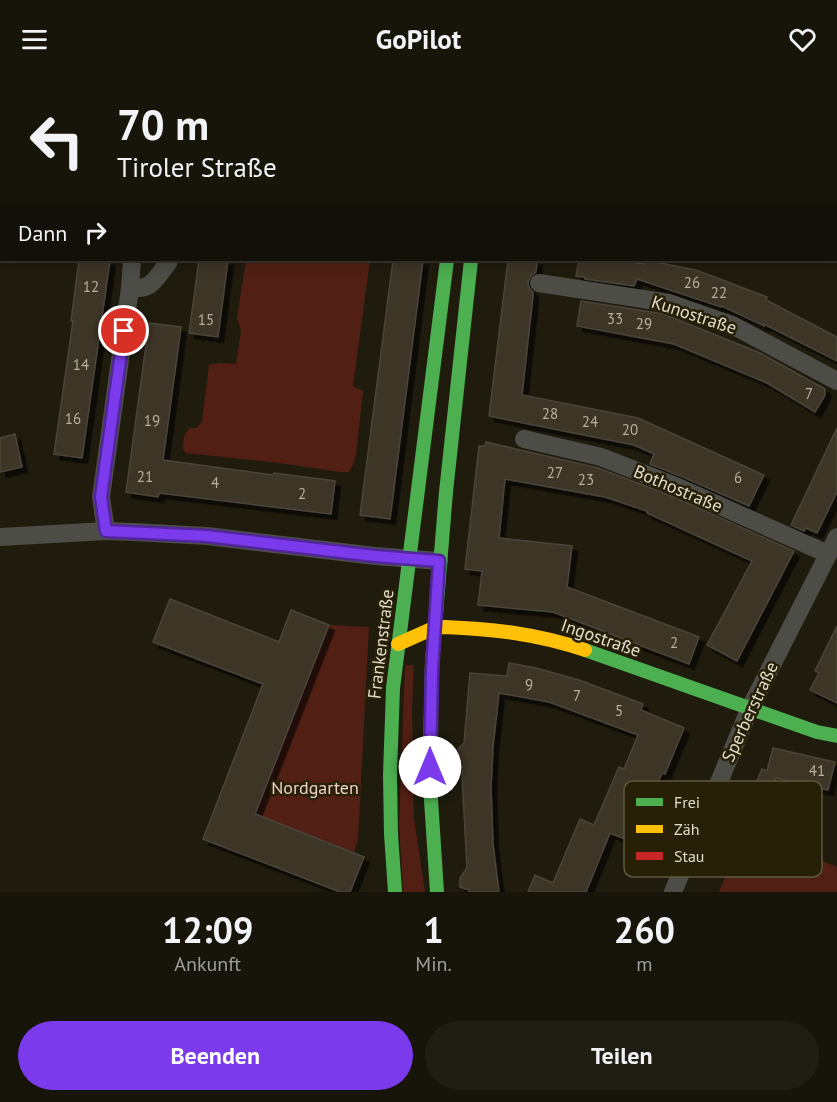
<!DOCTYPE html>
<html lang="de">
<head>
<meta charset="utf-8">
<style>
  body { margin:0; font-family:"PT Sans",sans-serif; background:#201e13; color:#f1f3f6; height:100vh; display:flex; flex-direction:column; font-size:22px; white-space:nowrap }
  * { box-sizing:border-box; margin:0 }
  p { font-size:20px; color:#9e9f9c }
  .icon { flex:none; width:33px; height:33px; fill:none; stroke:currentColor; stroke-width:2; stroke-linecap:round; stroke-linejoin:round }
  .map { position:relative; height:814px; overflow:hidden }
  .side { display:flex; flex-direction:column; background:#17150a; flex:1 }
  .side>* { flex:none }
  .guide { position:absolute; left:0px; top:0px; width:837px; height:183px; box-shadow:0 3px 15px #0003,0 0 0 2px #36342b; background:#17150a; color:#f1f3f6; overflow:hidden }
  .pin { position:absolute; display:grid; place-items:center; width:51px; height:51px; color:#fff; margin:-26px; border:3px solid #fff; border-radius:50%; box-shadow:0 2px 6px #0007 }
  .me { position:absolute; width:66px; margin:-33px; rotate:0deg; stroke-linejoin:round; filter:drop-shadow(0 0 4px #0008) }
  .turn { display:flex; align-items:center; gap:21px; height:126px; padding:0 18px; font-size:27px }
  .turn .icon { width:78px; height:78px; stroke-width:2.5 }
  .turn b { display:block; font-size:42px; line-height:51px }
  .then { display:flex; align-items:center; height:57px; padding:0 18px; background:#0003; gap:12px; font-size:22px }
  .eta { display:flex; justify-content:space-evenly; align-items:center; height:102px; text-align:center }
  .eta b { font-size:36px; font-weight:600; line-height:42px }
  .primary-button { display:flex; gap:12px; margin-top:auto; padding:12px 18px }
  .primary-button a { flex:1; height:69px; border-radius:36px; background:#7c3aed; color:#fff; font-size:24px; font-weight:600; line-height:69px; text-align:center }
  .primary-button a+a { background:#201e13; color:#f1f3f6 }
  header { display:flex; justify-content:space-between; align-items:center; height:78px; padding:0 18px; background:#17150a; font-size:27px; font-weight:600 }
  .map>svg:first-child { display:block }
</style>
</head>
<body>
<header><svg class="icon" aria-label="menu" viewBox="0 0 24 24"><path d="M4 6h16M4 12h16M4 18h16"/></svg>GoPilot<svg class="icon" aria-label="heart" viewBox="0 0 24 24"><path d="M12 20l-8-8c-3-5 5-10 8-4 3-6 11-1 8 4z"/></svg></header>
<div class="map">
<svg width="837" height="814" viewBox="0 0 837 814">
  <defs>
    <filter id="shadow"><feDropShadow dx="5.5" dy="5.5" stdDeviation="0" flood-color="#0009"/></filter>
  </defs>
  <rect width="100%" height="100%" fill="#1f1c0e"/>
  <g fill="#511f13">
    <path d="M 246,182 L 370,182 L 353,308 L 363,313 L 356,377 L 353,387 L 349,394 L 340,394 L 279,385 L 186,375 L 183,372 L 184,358 L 189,350 L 197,350 L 202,343 L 209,287 L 219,285 L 236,286 L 241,253 L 237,240 Z"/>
    <path d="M 329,547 L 369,549 L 358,762 L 354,774 L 255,736 Z"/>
    <path d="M 405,587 L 414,587 L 412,633 L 414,741 L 425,814 L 403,814 L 399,746 Z"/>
    <path d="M 746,750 L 837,789 L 837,814 L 719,814 Z"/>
  </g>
  <g fill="#3d3426" stroke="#4a453b" stroke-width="1.5" filter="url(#shadow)">
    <path d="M 79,182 L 110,182 L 82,380 L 54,376 L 73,243 L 71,243 Z"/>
    <path d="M 199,182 L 228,182 L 218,259 L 189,255 Z"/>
    <path d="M 393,182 L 423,182 L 390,441 L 360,437 Z"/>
    <path d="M 508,182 L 537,182 L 536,194 L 531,198 L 528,204 L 529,210 L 533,214 L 533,218 L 522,317 L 638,340 L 764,397 L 749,428 L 683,399 L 650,386 L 654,376 L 634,367 L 489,338 Z"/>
    <path d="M 579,182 L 622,182 L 644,186 L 644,182 L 696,192 L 767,219 L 766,222 L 837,259 L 837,283 L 764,246 L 764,248 L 722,228 L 721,229 L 637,201 L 634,208 L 585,201 L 585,199 L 576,198 Z"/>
    <path d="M 581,223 L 664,236 L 760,275 L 825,311 L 825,317 L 815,334 L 767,305 L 674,266 L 577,248 Z"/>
    <path d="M 149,245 L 181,249 L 163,382 L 273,397 L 274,395 L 335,403 L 331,436 L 159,415 L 158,419 L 126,414 Z"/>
    <path d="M 837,350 L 837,414 L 817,455 L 806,450 L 804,453 L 791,447 Z"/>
    <path d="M 15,356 L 22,389 L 0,394 L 0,360 Z"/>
    <path d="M 486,364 L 598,390 L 674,419 L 794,473 L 737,583 L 707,567 L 752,483 L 647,435 L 647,433 L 605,419 L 505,401 L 499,460 L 572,468 L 567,509 L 699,559 L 689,586 L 553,534 L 478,527 L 482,493 L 465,491 L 479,368 L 485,368 Z"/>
    <path d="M 170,521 L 279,564 L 291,532 L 329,547 L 255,736 L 364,779 L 350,814 L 340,814 L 203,761 L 263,606 L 153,564 Z"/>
    <path d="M 837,548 L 837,625 L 810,612 L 819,595 L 815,593 Z"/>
    <path d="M 509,585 L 536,590 L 579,602 L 643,626 L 641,632 L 684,650 L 665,696 L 662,695 L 638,752 L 635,751 L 630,763 L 610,755 L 586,814 L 528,814 L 535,797 L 553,805 L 580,741 L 594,747 L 619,689 L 624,691 L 638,657 L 549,624 L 499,615 L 493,669 L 491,710 L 493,766 L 499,814 L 469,814 L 469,812 L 460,809 L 460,800 L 467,790 L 462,698 L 462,688 L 454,683 L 455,674 L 464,665 L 470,595 L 507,598 Z"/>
    <path d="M 773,670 L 835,684 L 828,712 L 776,700 L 766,743 L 743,735 L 762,691 L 767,693 Z"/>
  </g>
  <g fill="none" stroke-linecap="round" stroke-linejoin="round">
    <g stroke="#4d4d47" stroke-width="18">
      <path d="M 85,0 L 86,2"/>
      <path d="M 836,129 L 837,130"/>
      <path d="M 539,205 L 669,225 L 732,247 L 837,303"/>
      <path d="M 130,210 C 153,212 154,202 168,185 L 169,182"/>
      <path d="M 524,361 L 601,379 L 678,409 L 828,476"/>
      <path d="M 106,453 L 101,419 L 130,210 L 132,182"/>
      <path d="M 0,459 L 106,453 L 134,454 L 207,458 L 375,478 L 439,483"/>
      <path d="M 673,814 L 750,630 L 837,459"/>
    </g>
    <g stroke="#4caf50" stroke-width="14">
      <path d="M 471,0 L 471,2"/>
      <path d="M 585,572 L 817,654 L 837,658"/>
      <path d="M 395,814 L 391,756 L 390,697 L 393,610 L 447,182"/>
      <path d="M 437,814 L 431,722 L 430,676 L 432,585 L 446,414 L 471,182"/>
    </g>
    <path stroke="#ffc107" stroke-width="14" d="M 398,566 L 434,550 L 445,549 C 493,551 539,556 585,572"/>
    <path stroke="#c62828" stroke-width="14" d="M 492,0 L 492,2"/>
  </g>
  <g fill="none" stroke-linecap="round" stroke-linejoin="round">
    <defs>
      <path id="route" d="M 124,253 L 101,419 L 106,453 L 207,458 L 375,478 L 439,483 L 432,592 L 430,689"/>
    </defs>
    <use href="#route" stroke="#51269a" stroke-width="15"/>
    <use href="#route" stroke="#7c3aed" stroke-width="10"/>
  </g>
  <g text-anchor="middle" stroke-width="5" stroke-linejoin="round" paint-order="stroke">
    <g font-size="15" fill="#b7b1a2">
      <text x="692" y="210">26</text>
      <text x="91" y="214">12</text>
      <text x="719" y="220">22</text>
      <text x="615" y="246">33</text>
      <text x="206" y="247">15</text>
      <text x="644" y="251">29</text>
      <text x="81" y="292">14</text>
      <text x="809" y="321">7</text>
      <text x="550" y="341">28</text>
      <text x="73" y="346">16</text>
      <text x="152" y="348">19</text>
      <text x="590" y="349">24</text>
      <text x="630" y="357">20</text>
      <text x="555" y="400">27</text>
      <text x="145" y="404">21</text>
      <text x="738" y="405">6</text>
      <text x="586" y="407">23</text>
      <text x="215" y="410">4</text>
      <text x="302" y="421">2</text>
      <text x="674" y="570">2</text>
      <text x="529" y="612">9</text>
      <text x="577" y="623">7</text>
      <text x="619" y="638">5</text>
      <text x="817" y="698">41</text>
    </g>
    <g font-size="18" fill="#e0dbcc" stroke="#272006">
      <text transform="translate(694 237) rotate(18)" y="6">Kunostraße</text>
      <text transform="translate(678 411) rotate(23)" y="6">Bothostraße</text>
      <text transform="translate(601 560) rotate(19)" y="6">Ingostraße</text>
      <text transform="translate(381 566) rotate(-83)" y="6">Frankenstraße</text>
      <text transform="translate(750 634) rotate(-65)" y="6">Sperberstraße</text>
    </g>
    <g font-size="18" fill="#edd1cb" stroke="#272006">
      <text x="315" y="716">Nordgarten</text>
    </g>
  </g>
  <rect x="624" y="703" width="198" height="96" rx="9" fill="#272006" stroke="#5e5841" stroke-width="1.5"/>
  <rect x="636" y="720" width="27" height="8" fill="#4caf50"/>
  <rect x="636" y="747" width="27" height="8" fill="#ffc107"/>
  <rect x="636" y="774" width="27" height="8" fill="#c62828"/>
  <g font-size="16" fill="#e0dbcc">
    <text x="674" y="730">Frei</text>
    <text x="674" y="757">Zäh</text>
    <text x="674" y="784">Stau</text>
  </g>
</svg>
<div class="pin" style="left:124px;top:253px;background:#d93025"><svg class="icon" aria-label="arrive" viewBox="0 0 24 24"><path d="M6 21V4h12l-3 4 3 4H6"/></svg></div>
<svg class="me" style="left:430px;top:689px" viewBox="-20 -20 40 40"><circle r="19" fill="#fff"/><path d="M0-13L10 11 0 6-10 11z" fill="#7c3aed"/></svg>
<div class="guide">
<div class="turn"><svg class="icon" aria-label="left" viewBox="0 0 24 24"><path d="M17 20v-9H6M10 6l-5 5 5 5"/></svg><div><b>70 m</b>Tiroler Straße</div></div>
<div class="then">Dann<svg class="icon" aria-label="right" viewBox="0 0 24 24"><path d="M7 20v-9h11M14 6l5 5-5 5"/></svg></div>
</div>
</div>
<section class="side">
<div class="eta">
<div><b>12:09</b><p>Ankunft</p></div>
<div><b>1</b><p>Min.</p></div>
<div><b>260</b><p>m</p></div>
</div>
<div class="primary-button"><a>Beenden</a><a>Teilen</a></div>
</section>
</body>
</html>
